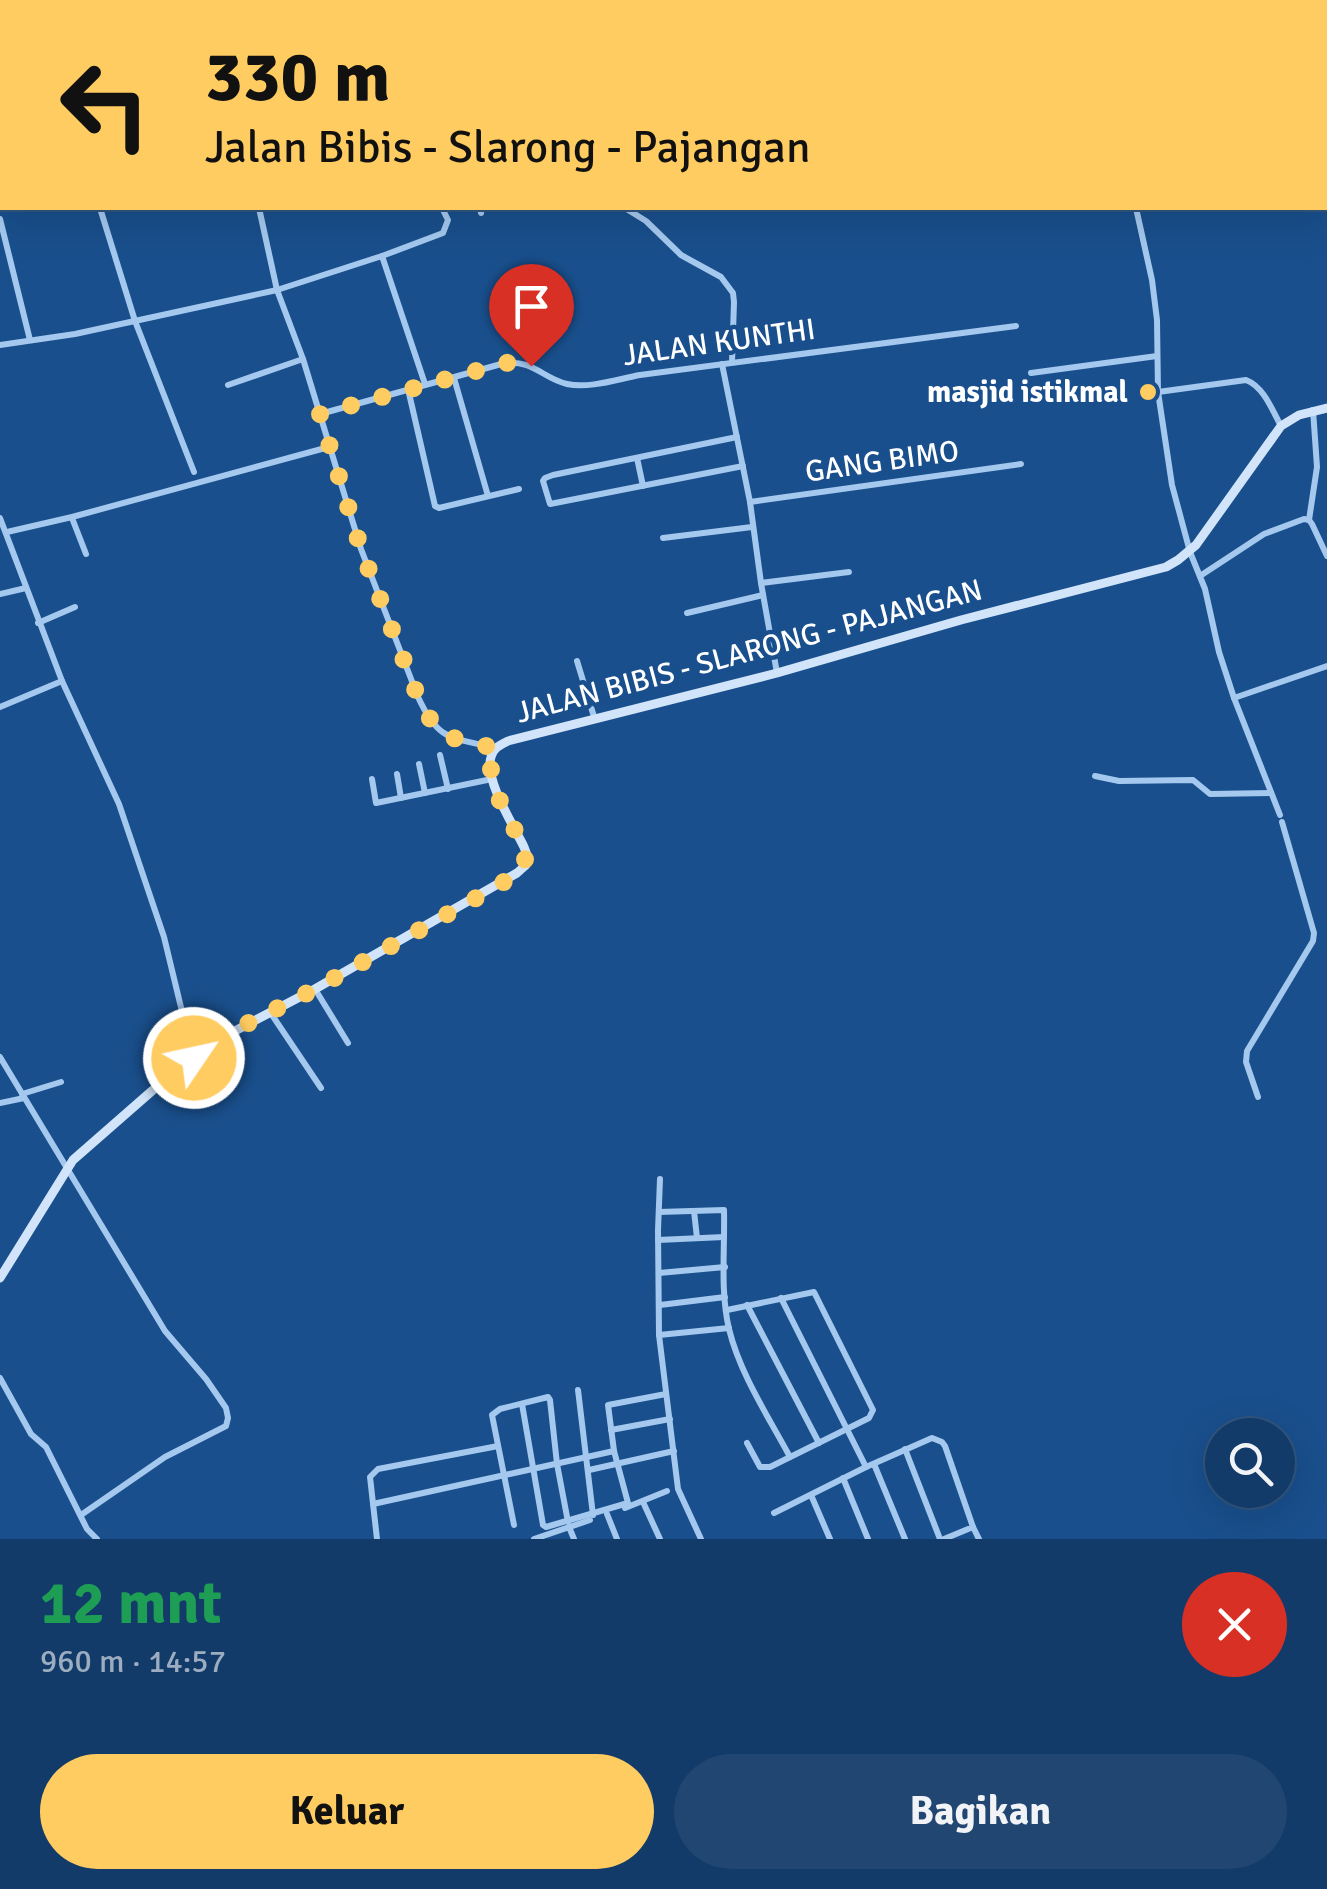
<!DOCTYPE html>
<html lang="id">
<head>
<meta charset="utf-8">
<style>
  body { margin:0; font-family:Signika,sans-serif; background:#204671; color:#f1f3f6; height:100vh; display:flex; flex-direction:column; font-size:38px; white-space:nowrap }
  * { box-sizing:border-box; margin:0 }
  p { font-size:32px; color:#9dadc0 }
  .icon { flex:none; width:55px; height:55px; fill:none; stroke:currentColor; stroke-width:2; stroke-linecap:round; stroke-linejoin:round }
  .map { position:relative; height:1539px; overflow:hidden }
  .panel { display:flex; flex-direction:column; background:#133b69; flex:1 }
  .panel>* { flex:none }
  .banner { position:absolute; left:0px; top:0px; width:1328px; height:210px; box-shadow:0 10px 40px #0002,0 0 0 2px #32557d; background:#ffcc61; color:#111; overflow:hidden }
  .buttons { position:absolute; left:1205px; top:1418px; display:grid; gap:20px }
  .buttons a { display:grid; place-items:center; width:90px; height:90px; border-radius:50%; background:#133b69; box-shadow:0 10px 40px #0002,0 0 0 2px #32557d; font-size:50px }
  .pin { position:absolute; display:grid; place-items:center; width:85px; height:85px; color:#fff; margin:-102px -42px; border-radius:50% 50% 50% 0; rotate:-45deg; box-shadow:0 0 10px #0007 }
  .pin .icon { rotate:45deg }
  .me { position:absolute; width:110px; margin:-55px; rotate:56deg; stroke-linejoin:round; filter:drop-shadow(0 0 8px #0008) }
  .turn { display:flex; align-items:center; gap:35px; height:210px; padding:0 40px; font-size:45px }
  .turn .icon { width:130px; height:130px; stroke-width:2.5 }
  .turn b { display:block; font-size:70px; line-height:85px }
  .round { display:grid; place-items:center; flex:none; width:105px; height:105px; border-radius:52px; background:#204671 }
  .summary { display:flex; align-items:center; justify-content:space-between; height:170px; padding:0 40px }
  h1 { font-size:60px; font-weight:800; line-height:75px; color:#1e9e55 }
  .button { display:flex; gap:20px; margin-top:auto; padding:20px 40px }
  .button a { flex:1; height:115px; border-radius:60px; background:#ffcc61; color:#111; font-size:40px; font-weight:800; line-height:115px; text-align:center }
  .button a+a { background:#204671; color:#f1f3f6 }
  .map>svg:first-child { display:block }
</style>
</head>
<body>
<div class="map">
<svg width="1327" height="1539" viewBox="0 0 1327 1539">
  <rect width="100%" height="100%" fill="#194f8c"/>
  <g fill="none" stroke-linecap="round" stroke-linejoin="round">
    <g stroke="#3e6591" stroke-width="14">
      <path d="M 82,0 L 84,2"/>
      <path d="M 1325,104 L 1327,103"/>
    </g>
    <g stroke="#a4c8ee" stroke-width="6">
      <path d="M 416,2 L 416,0"/>
      <path d="M 647,2 L 652,0"/>
      <path d="M 0,136 L 2,136"/>
      <path d="M 100,208 L 135,321 L 194,472"/>
      <path d="M 259,208 L 277,290 L 303,359 L 361,549 L 418,697 C 439,742 450,737 496,748"/>
      <path d="M 480,208 L 481,213"/>
      <path d="M 625,208 L 646,221 L 681,255 L 721,277 L 733,293 L 734,302 L 732,362"/>
      <path d="M 1136,208 L 1152,280 L 1157,320 L 1158,392 L 1172,485 L 1190,552 L 1205,589 L 1219,652 L 1234,698 L 1280,815"/>
      <path d="M 0,219 L 30,340"/>
      <path d="M 382,256 L 443,233 L 448,220 L 442,208"/>
      <path d="M 0,345 L 75,334 L 277,290 L 382,256 L 425,384"/>
      <path d="M 722,364 L 750,502 L 761,583 L 777,673"/>
      <path d="M 1031,373 L 1157,356"/>
      <path d="M 454,378 L 488,496"/>
      <path d="M 228,385 L 303,359"/>
      <path d="M 408,389 L 435,506 L 439,508 L 519,489"/>
      <path d="M 1158,392 L 1246,380 C 1264,387 1272,410 1281,426"/>
      <path d="M 320,414 L 505,363 C 534,360 542,378 567,384 C 589,389 618,379 640,375 L 1016,326"/>
      <path d="M 737,437 L 553,475 L 545,478 L 543,481 L 550,504 L 743,466"/>
      <path d="M 637,458 L 643,486"/>
      <path d="M 750,502 L 1021,464"/>
      <path d="M 0,518 L 62,681 L 119,804 L 164,937 L 193,1057"/>
      <path d="M 72,518 L 86,554"/>
      <path d="M 1309,520 L 1317,467 L 1313,410"/>
      <path d="M 7,532 L 72,517 L 329,447"/>
      <path d="M 663,538 L 752,527"/>
      <path d="M 1200,576 L 1264,534 L 1304,519 L 1309,520 L 1312,524 L 1327,556"/>
      <path d="M 761,583 L 849,572"/>
      <path d="M 0,594 L 26,588"/>
      <path d="M 687,613 L 763,595"/>
      <path d="M 38,623 L 75,607"/>
      <path d="M 577,661 L 595,720"/>
      <path d="M 1234,698 L 1327,666"/>
      <path d="M 0,707 L 62,681"/>
      <path d="M 440,755 L 448,789"/>
      <path d="M 419,764 L 425,793"/>
      <path d="M 397,774 L 401,798"/>
      <path d="M 1095,776 L 1119,781 L 1193,780 L 1210,794 L 1271,793"/>
      <path d="M 372,779 L 376,803 L 492,779"/>
      <path d="M 315,989 L 348,1043"/>
      <path d="M 270,1012 L 321,1088"/>
      <path d="M 0,1057 L 165,1331 L 206,1379 L 226,1408 L 228,1418 L 226,1426 L 165,1457 L 81,1515"/>
      <path d="M 22,1094 L 61,1082"/>
      <path d="M 1258,1097 L 1246,1062 L 1247,1051 L 1313,941 L 1314,933 L 1282,822"/>
      <path d="M 0,1103 L 24,1098"/>
      <path d="M 660,1179 L 658,1230 L 659,1335 L 678,1489 L 701,1539"/>
      <path d="M 694,1211 L 697,1238"/>
      <path d="M 659,1212 L 724,1210 C 725,1249 720,1291 729,1329 C 740,1374 768,1416 790,1457"/>
      <path d="M 658,1240 L 724,1237"/>
      <path d="M 659,1273 L 725,1267"/>
      <path d="M 781,1298 L 866,1467"/>
      <path d="M 660,1305 L 725,1297"/>
      <path d="M 747,1305 L 819,1443"/>
      <path d="M 727,1310 L 814,1292 L 873,1410 L 869,1418 L 770,1467 L 760,1467 L 747,1443"/>
      <path d="M 659,1335 L 729,1328"/>
      <path d="M 0,1378 L 31,1434 L 46,1447 L 87,1529 L 97,1539"/>
      <path d="M 578,1390 L 593,1515"/>
      <path d="M 522,1404 L 543,1525 L 546,1527 L 628,1503 L 614,1451 L 608,1405 L 666,1394"/>
      <path d="M 611,1430 L 670,1419"/>
      <path d="M 905,1449 L 940,1539"/>
      <path d="M 874,1464 L 905,1539"/>
      <path d="M 589,1470 L 674,1451"/>
      <path d="M 843,1478 L 868,1539"/>
      <path d="M 811,1495 L 830,1539"/>
      <path d="M 643,1502 L 660,1539"/>
      <path d="M 373,1504 L 614,1451"/>
      <path d="M 625,1508 L 667,1491"/>
      <path d="M 774,1513 L 866,1467 L 932,1438 L 942,1442 L 945,1446 L 973,1527 L 944,1539"/>
      <path d="M 607,1514 L 617,1539"/>
      <path d="M 514,1525 L 492,1415 L 500,1409 L 548,1397 L 550,1400 L 557,1464 L 568,1522"/>
      <path d="M 569,1527 L 574,1539"/>
      <path d="M 973,1527 L 979,1539"/>
      <path d="M 377,1539 L 370,1477 L 378,1469 L 498,1446"/>
      <path d="M 534,1539 L 590,1520"/>
    </g>
    <g stroke="#d1e4fa" stroke-width="9">
      <path d="M 801,0 L 805,2"/>
      <path d="M 877,2 L 892,0"/>
      <path d="M 0,1278 L 73,1160 L 153,1090 L 205,1049 L 231,1033 L 315,989 L 517,873 L 526,865 L 527,855 L 524,847 C 514,826 484,780 491,757 C 493,748 500,745 508,741 L 777,673 L 961,620 L 1166,567 L 1178,560 L 1196,545 L 1281,426 L 1299,415 L 1327,408"/>
    </g>
  </g>
  <g fill="none" stroke-linecap="round" stroke-linejoin="round">
    <path stroke="#ffcc61" stroke-width="18" stroke-dasharray="0 32.4" d="M 194,1058 L 231,1032 L 315,989 L 492,889 C 509,878 531,871 524,847 C 512,823 478,773 496,748 C 450,738 439,741 418,697 L 361,549 L 320,414 L 505,363 L 523,362 L 531,366"/>
  </g>
  <circle fill="#ffcc61" stroke="#194f8c" stroke-width="4" cx="1148" cy="392" r="10"/>
  <g text-anchor="middle" stroke-width="9" stroke-linejoin="round" paint-order="stroke">
    <g font-size="30" fill="#fff" stroke="#194f8c">
      <text transform="translate(719 342) rotate(-8)" y="10">JALAN KUNTHI</text>
      <text transform="translate(882 461) rotate(-8)" y="10">GANG BIMO</text>
      <text transform="translate(749 651) rotate(-15)" y="10">JALAN BIBIS - SLARONG - PAJANGAN</text>
    </g>
    <g font-size="30" font-weight="bold" fill="#fff" stroke="#194f8c" text-anchor="end">
      <text x="1128" y="402">masjid istikmal</text>
    </g>
  </g>
</svg>
<div class="buttons">
<a><svg class="icon" aria-label="search" viewBox="0 0 24 24"><circle cx="10" cy="10" r="6"/><path d="M15 15l6 6"/></svg></a>
</div>
<div class="pin" style="left:531px;top:366px;background:#d93025"><svg class="icon" aria-label="arrive" viewBox="0 0 24 24"><path d="M6 21V4h12l-3 4 3 4H6"/></svg></div>
<svg class="me" style="left:194px;top:1058px" viewBox="-20 -20 40 40"><circle r="17" fill="#ffcc61" stroke="#fff" stroke-width="3"/><path d="M0-11L8 9 0 5-8 9z" fill="#fff"/></svg>
<div class="banner">
<div class="turn"><svg class="icon" aria-label="left" viewBox="0 0 24 24"><path d="M17 20v-9H6M10 6l-5 5 5 5"/></svg><div><b>330 m</b>Jalan Bibis - Slarong - Pajangan</div></div>
</div>
</div>
<section class="panel">
<div class="summary"><div><h1>12 mnt</h1><p>960 m · 14:57</p></div><a class="round" style="background:#d93025;color:#fff"><svg class="icon" aria-label="close" viewBox="0 0 24 24"><path d="M6 6l12 12M18 6L6 18"/></svg></a></div>
<div class="button"><a>Keluar</a><a>Bagikan</a></div>
</section>
</body>
</html>
